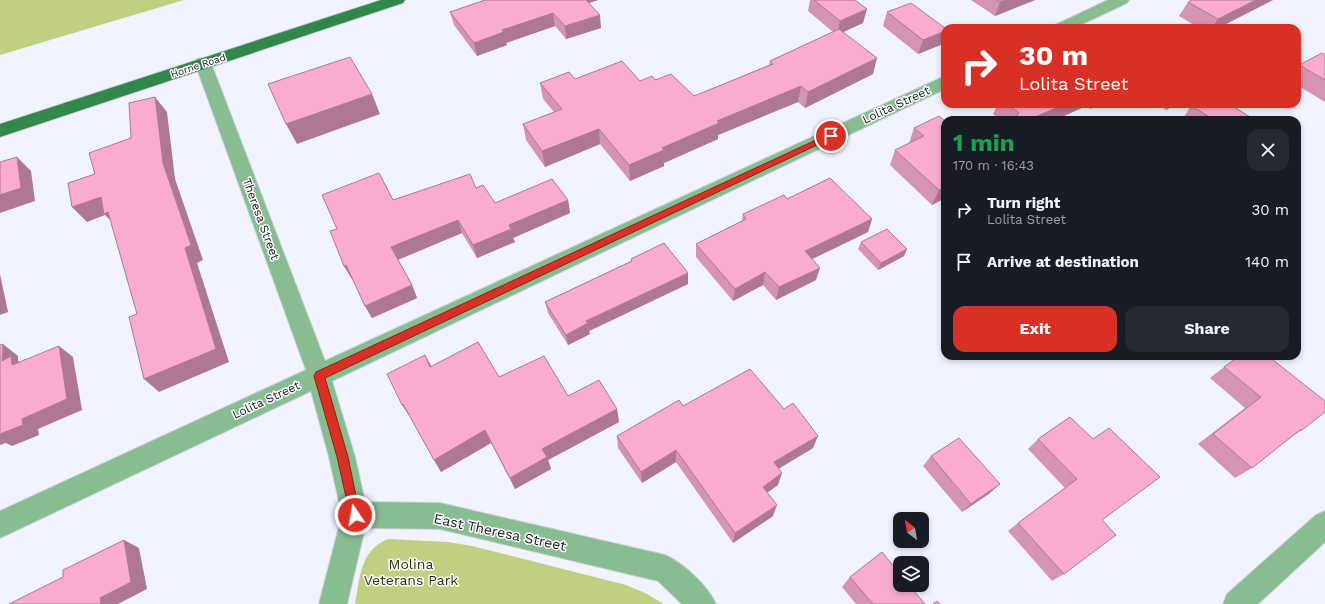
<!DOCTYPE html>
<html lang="en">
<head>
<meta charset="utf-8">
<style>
  body { margin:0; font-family:"Work Sans",sans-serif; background:#242831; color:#f1f3f6; height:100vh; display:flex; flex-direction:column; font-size:15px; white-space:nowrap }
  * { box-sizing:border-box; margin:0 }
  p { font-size:13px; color:#9ea1a6 }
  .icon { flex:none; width:22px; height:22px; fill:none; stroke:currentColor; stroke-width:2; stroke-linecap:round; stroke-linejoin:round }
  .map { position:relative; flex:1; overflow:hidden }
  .panel { position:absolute; left:941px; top:116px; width:360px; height:244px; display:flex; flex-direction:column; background:#171b24; border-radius:12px; box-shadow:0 2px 6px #0003 }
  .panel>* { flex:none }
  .hud { position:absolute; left:941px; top:24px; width:360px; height:84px; border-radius:12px; box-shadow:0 2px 6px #0003; background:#d93025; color:#fff; overflow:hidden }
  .needle { width:26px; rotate:329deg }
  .fabs { position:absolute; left:893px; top:512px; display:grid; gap:8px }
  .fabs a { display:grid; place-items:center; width:36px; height:36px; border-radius:8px; background:#171b24; box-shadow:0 2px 6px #0003; font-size:20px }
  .pin { position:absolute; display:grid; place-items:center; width:34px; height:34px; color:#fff; margin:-17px; border:2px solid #fff; border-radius:50%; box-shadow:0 1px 4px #0007 }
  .me { position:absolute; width:44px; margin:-22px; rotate:348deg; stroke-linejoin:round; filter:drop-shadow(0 0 3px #0008) }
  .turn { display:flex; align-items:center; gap:14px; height:84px; padding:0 12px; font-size:18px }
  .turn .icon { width:52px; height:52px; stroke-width:2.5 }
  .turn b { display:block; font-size:28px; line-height:34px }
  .round { display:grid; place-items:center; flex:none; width:42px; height:42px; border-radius:12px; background:#242831 }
  .head { display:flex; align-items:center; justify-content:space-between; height:68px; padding:0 12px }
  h1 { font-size:24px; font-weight:700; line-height:30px; color:#1e9e55 }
  .action { display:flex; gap:8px; margin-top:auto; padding:8px 12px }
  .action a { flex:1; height:46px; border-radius:12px; background:#d93025; color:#fff; font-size:16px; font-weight:700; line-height:46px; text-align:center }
  .action a+a { background:#242831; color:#f1f3f6 }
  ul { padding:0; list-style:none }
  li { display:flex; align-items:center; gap:12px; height:52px; padding:0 12px }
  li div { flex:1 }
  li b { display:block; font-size:15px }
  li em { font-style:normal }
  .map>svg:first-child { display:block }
</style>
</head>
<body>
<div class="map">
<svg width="1325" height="604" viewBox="0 0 1325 604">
  <rect width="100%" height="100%" fill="#f1f4ff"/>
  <g fill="#c1cf82">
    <path d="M 0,0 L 184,0 L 0,55 Z"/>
    <path d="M 388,539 L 448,542 L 472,546 L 626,585 L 645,593 L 664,604 L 355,604 C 360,578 360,550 388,539 Z"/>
  </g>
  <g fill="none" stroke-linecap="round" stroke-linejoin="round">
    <defs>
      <g id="minor">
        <path d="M 1108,0 L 1129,0 L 1127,3 L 1074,28 L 1053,28 L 1055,25 Z"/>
        <path d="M 203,58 L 209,59 L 211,63 L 325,361 L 945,76 L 945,89 L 332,381 L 355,457 L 365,502 L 440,503 L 665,555 C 682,562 709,587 716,604 L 682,604 L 658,581 L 440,529 L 365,528 L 347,604 L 319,604 L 342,515 L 329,457 L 311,391 L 0,538 L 0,511 L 306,370 L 195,63 L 197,59 Z"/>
        <path d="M 1325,511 L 1325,542 L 1258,604 L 1223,604 L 1227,594 L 1316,515 Z"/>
      </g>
      <path id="major" d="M 381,0 L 405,0 L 403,3 L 0,137 L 0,124 Z"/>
    </defs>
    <use href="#minor" stroke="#ced1db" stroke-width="2"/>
    <use href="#major" stroke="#ced1db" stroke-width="2"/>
    <use href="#minor" fill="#88bd92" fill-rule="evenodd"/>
    <use href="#major" fill="#31884a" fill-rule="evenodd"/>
  </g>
  <g fill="#d694b3">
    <path d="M 483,0 L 598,0 L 589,3 L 601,28 L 566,39 L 555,26 L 506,43 L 507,45 L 477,56 L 454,25 L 450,12 L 483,1 Z"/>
    <path d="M 810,0 L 855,0 L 863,23 L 843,32 L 873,74 L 805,108 L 798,102 L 718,135 L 718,139 L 664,163 L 664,166 L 630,181 L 600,144 L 545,167 L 526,140 L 523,124 L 554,112 L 543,99 L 540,83 L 575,79 L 640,81 L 655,80 L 694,96 L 769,65 L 770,61 L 833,32 L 808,11 Z"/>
    <path d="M 971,0 L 1035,0 L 995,16 Z"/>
    <path d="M 1273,0 L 1218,28 L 1199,28 L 1179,16 L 1188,2 Z"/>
    <path d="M 887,12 L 943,44 L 918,54 L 883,26 Z"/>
    <path d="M 1325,55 L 1325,102 L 1297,85 L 1297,68 L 1299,65 Z"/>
    <path d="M 998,104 L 1100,104 L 1090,109 L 1086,106 L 1055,120 L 1000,120 L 993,114 Z"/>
    <path d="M 1157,104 L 1176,104 L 1166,110 Z"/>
    <path d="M 1192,104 L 1229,104 L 1255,120 L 1182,120 Z"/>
    <path d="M 945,121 L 945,198 L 932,205 L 890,165 L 895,150 L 909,143 L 914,128 Z"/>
    <path d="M 476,188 L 495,203 L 568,200 L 570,213 L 513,238 L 515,242 L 477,258 L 462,233 L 398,260 L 412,285 L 417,298 L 372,318 L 365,306 L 352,278 L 352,279 L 344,266 L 337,229 Z"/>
    <path d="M 787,199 L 872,219 L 868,232 L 812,259 L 816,280 L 776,300 L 763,285 L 733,301 L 696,257 L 696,244 L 742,221 L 743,214 Z"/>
    <path d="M 861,242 L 904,256 L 878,270 L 858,249 Z"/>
    <path d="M 631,259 L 688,284 L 589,331 L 590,334 L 568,345 L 548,313 L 545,302 L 631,261 Z"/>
    <path d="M 432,367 L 499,377 L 617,409 L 619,422 L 548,460 L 551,469 L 515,489 L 491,443 L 441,472 L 434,460 L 411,418 L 402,405 Z"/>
    <path d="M 1224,367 L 1302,430 L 1292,436 L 1252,468 L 1235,478 L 1198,444 L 1245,408 L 1210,378 Z"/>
    <path d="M 683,406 L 813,448 L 779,468 L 778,485 L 767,492 L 773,516 L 733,543 L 676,462 L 642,483 L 618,448 L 617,436 Z"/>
    <path d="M 1070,417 L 1102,520 L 1064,574 L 1052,581 L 1008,531 L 1018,523 L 1065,488 L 1028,449 L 1038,439 Z"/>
    <path d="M 931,456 L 990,493 L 962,512 L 923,466 Z"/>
    <path d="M 850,577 L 925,604 L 856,604 L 842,587 Z"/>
  </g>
  <g fill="#ae7892">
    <path d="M 580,0 L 598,0 L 580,6 Z"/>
    <path d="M 1007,0 L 1035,0 L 995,16 L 1000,2 Z"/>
    <path d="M 1256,0 L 1273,0 L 1218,28 L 1212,28 L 1218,19 Z"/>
    <path d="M 867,9 L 863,23 L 837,35 L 840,21 Z"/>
    <path d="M 553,13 L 555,26 L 506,43 L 507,45 L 477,56 L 474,43 L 502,30 Z"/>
    <path d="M 600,15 L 601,28 L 566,39 L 565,26 Z"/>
    <path d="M 945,31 L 945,38 L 943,44 L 918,54 L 923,40 Z"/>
    <path d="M 877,58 L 873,74 L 805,108 L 808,92 Z"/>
    <path d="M 801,86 L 798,102 L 718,135 L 718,139 L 664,163 L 664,166 L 630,181 L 629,165 L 717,121 Z"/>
    <path d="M 372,94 L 380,114 L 297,144 L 286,124 Z"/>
    <path d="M 155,97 L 167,112 L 175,179 L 203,260 L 197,263 L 229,362 L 159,392 L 144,379 L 185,248 L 163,163 Z"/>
    <path d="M 1065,104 L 1087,104 L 1086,106 L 1055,120 L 1032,120 L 1033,118 Z"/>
    <path d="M 1093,104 L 1100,104 L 1090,109 Z"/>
    <path d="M 1170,104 L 1176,104 L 1166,110 Z"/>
    <path d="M 599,129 L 600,144 L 545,167 L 542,151 Z"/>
    <path d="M 17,157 L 31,171 L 35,201 L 0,213 L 0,195 Z"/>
    <path d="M 945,187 L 945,198 L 932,205 L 939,190 Z"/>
    <path d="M 101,197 L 118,228 L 105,215 L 87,222 L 72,207 Z"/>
    <path d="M 568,200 L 570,213 L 513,238 L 515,242 L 477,258 L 473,245 L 509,225 Z"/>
    <path d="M 872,219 L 868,232 L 802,264 L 805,251 Z"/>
    <path d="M 458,220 L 462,233 L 397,260 L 391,247 Z"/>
    <path d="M 907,249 L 904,256 L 878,270 L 881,263 Z"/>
    <path d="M 346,265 L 354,278 L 352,279 L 344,266 Z"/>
    <path d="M 820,268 L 816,280 L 776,300 L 779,287 Z"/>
    <path d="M 765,272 L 763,285 L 733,301 L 735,289 Z"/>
    <path d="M 688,273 L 688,284 L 589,331 L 590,334 L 568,345 L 566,335 L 586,321 Z"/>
    <path d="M 0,274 L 8,312 L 0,315 Z"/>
    <path d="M 412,285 L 417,298 L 372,318 L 365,306 Z"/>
    <path d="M 3,344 L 18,356 L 18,361 L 27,367 L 28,376 L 2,361 Z"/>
    <path d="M 59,346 L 73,357 L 82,410 L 38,429 L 39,435 L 12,446 L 6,443 L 0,445 L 0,434 L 22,419 Z"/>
    <path d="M 425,355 L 433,369 L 430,367 Z"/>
    <path d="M 403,404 L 411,418 L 402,405 Z"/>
    <path d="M 617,409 L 619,422 L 548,460 L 551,469 L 515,489 L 510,478 L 542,449 Z"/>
    <path d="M 485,430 L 491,443 L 441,472 L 434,460 Z"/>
    <path d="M 818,436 L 813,448 L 770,474 L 774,462 Z"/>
    <path d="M 676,450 L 676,462 L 642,483 L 641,472 Z"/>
    <path d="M 782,473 L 778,485 L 760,498 L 763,487 Z"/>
    <path d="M 1000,484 L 990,493 L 962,512 L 971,504 Z"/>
    <path d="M 777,505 L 773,516 L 733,543 L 735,533 Z"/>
    <path d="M 124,540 L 139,548 L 147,589 L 118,604 L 101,604 L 100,598 Z"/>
  </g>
  <g fill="#f9acd0" stroke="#ae7892">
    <path d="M 485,0 L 586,0 L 600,15 L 565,26 L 553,13 L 502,30 L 504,32 L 474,43 L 450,12 Z"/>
    <path d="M 814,0 L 855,0 L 867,9 L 840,21 Z"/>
    <path d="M 996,0 L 1007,0 L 1000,2 Z"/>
    <path d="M 1192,0 L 1256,0 L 1218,19 L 1188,2 Z"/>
    <path d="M 911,3 L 945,28 L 945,31 L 923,40 L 887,12 Z"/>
    <path d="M 839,29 L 877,58 L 808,92 L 801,86 L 717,121 L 719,123 L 662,148 L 664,150 L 629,165 L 599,129 L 542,151 L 523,124 L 562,109 L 540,83 L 569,72 L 575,79 L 622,61 L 640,81 L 652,76 L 655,80 L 671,74 L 694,96 L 773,64 L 770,61 Z"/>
    <path d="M 1322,53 L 1325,55 L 1325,80 L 1299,65 Z"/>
    <path d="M 350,57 L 372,94 L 286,124 L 268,84 Z"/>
    <path d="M 155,97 L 163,163 L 191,245 L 185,248 L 216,349 L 144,379 L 129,317 L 137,314 L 108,212 L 104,214 L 101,197 L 72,207 L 68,183 L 95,174 L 89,153 L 131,138 L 129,103 Z"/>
    <path d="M 1007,104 L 1065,104 L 1033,118 L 1035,120 L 1013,120 L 1019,113 Z"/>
    <path d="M 1194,104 L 1229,104 L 1255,120 L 1214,120 L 1192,106 Z"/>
    <path d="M 939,116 L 945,121 L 945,187 L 939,190 L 895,150 L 924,136 L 914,128 Z"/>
    <path d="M 17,157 L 21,188 L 0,195 L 0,162 Z"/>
    <path d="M 379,173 L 393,200 L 470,174 L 476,188 L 483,185 L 495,203 L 552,179 L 568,200 L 509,225 L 511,229 L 473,245 L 458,220 L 391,247 L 412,285 L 365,306 L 346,265 L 344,266 L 330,231 L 337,229 L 322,195 Z"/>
    <path d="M 830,178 L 872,219 L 805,251 L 820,268 L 779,287 L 765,272 L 735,289 L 696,244 L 746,219 L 743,214 L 784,195 L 787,199 Z"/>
    <path d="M 887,229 L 907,249 L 881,263 L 861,242 Z"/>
    <path d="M 664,243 L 688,273 L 586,321 L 588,323 L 566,335 L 545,302 L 632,261 L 631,259 Z"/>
    <path d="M 478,342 L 499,377 L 544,356 L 568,396 L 599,380 L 617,409 L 542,449 L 547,457 L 510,478 L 485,430 L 434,460 L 403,404 L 402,405 L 387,374 L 425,355 L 430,367 Z"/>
    <path d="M 3,344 L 2,361 L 11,356 L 12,365 L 59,346 L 67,399 L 22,419 L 23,425 L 0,434 L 0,345 Z"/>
    <path d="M 1239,356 L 1268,356 L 1325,401 L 1325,412 L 1302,430 L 1300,430 L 1252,468 L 1213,434 L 1261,397 L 1224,367 Z"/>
    <path d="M 750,369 L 784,409 L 793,403 L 818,436 L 774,462 L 782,473 L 763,487 L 777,505 L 735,533 L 676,450 L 641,472 L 617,436 L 679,400 L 683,406 Z"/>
    <path d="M 1070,417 L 1093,439 L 1109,428 L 1160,477 L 1102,520 L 1116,535 L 1064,574 L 1018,523 L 1077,479 L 1038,439 Z"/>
    <path d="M 959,438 L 1000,484 L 971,504 L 931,456 Z"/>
    <path d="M 124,540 L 131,582 L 100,598 L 101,604 L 9,604 L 63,577 L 63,570 Z"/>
    <path d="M 882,552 L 900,574 L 900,585 L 909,585 L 925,604 L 873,604 L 850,577 Z"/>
    <path d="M 937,601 L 940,604 L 933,604 Z"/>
  </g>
  <path fill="#d93025" stroke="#8d1f18" d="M 831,133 L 834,134 L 834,137 L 325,378 L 348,457 L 360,515 L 359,519 L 355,520 L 351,519 L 337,457 L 314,376 L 316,372 Z"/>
  <g text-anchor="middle" stroke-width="3" stroke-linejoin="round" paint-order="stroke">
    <g font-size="10" fill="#18191d" stroke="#fff">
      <text transform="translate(198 65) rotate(-18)" y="4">Horne Road</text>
    </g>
    <g font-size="12" fill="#18191d" stroke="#fff">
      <text transform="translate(896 105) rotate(-25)" y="4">Lolita Street</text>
      <text transform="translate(261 219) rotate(70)" y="4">Theresa Street</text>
      <text transform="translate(266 400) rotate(-25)" y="4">Lolita Street</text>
    </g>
    <g font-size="14" fill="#18191d" stroke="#fff">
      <text transform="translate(500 532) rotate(12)" y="5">East Theresa Street</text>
    </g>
    <g font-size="14" fill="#2b3107" stroke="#fff">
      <text x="411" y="569">Molina<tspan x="411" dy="16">Veterans Park</tspan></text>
    </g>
  </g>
</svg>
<div class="fabs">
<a><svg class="needle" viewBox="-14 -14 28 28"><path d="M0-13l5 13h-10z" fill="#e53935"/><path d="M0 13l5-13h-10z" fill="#9ea1a6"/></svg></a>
<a><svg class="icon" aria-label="layers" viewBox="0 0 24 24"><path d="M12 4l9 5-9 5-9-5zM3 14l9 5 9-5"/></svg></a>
</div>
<div class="pin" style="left:831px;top:136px;background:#d93025"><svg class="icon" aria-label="arrive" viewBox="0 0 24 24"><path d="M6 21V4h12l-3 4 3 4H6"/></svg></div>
<svg class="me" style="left:355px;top:515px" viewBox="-20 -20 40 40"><circle r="17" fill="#d93025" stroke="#fff" stroke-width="3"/><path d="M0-11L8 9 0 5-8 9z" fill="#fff"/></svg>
<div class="hud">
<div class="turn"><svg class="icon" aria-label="right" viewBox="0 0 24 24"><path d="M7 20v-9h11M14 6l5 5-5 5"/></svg><div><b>30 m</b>Lolita Street</div></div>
</div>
<section class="panel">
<div class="head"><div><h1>1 min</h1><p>170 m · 16:43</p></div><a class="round"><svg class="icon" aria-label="close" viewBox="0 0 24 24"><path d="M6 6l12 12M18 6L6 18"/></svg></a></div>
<ul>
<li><svg class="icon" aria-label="right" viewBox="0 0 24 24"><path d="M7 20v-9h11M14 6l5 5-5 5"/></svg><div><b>Turn right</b><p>Lolita Street</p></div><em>30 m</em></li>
<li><svg class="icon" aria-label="arrive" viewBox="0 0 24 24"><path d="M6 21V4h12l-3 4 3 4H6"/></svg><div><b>Arrive at destination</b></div><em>140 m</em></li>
</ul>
<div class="action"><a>Exit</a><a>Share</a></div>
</section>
</div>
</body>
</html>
